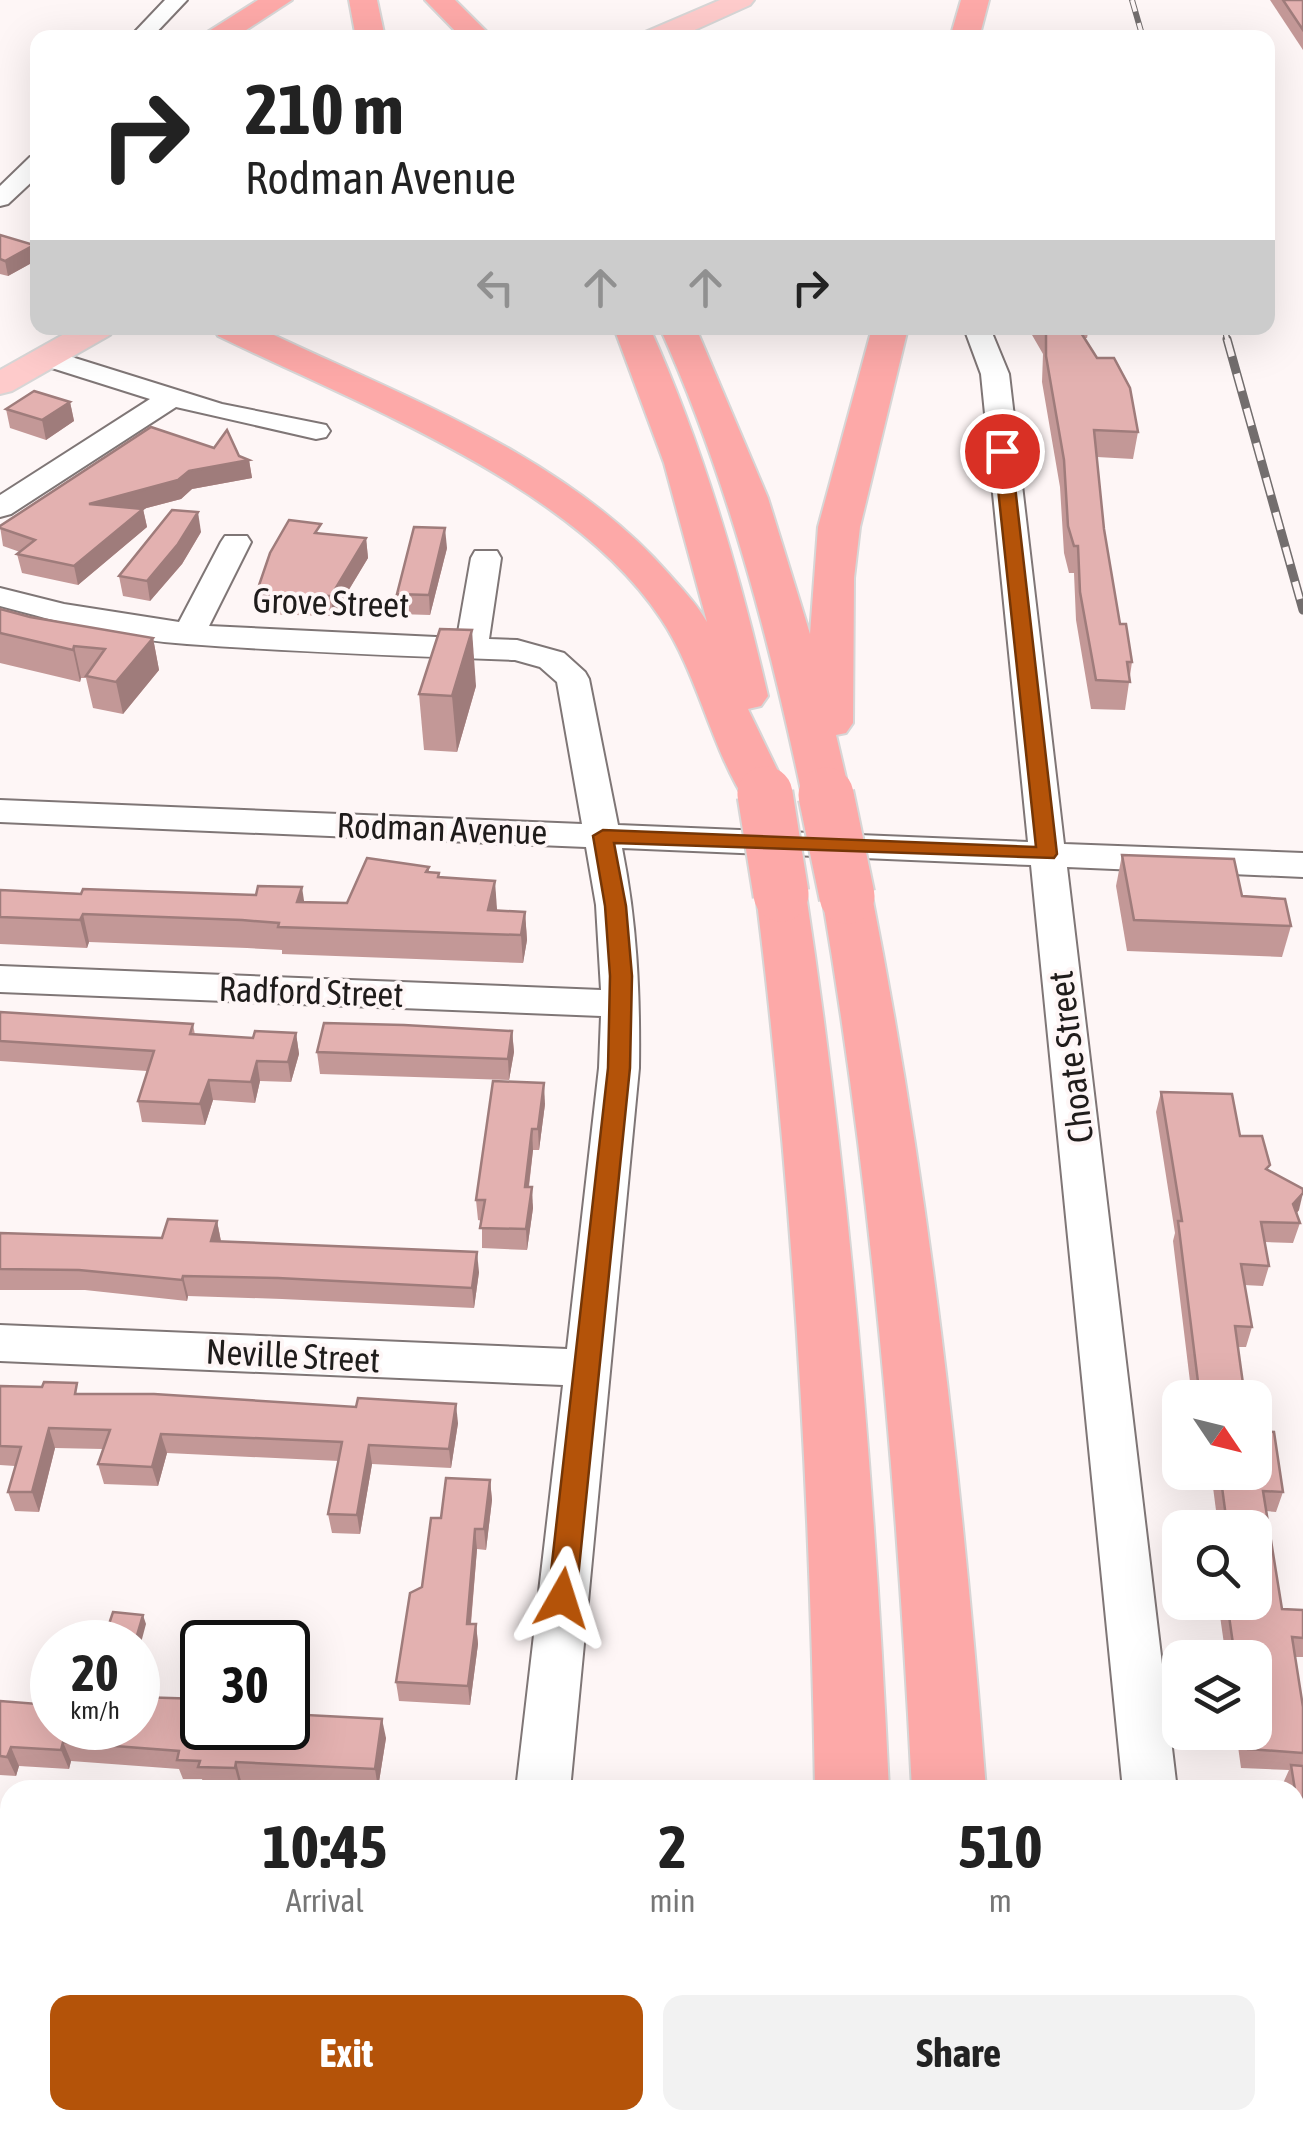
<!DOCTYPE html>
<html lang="en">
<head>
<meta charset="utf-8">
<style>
  body { margin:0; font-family:"Asap Condensed",sans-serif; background:#f2f2f2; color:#222; height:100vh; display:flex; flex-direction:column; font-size:38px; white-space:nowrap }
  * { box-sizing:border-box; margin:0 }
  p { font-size:32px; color:#767676 }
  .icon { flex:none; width:55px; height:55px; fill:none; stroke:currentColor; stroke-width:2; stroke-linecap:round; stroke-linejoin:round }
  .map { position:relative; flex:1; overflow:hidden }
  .panel { position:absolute; left:0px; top:1780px; width:1305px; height:350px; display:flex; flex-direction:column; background:#fff; border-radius:30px 30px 0 0; box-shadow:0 10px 40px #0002 }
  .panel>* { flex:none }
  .hud { position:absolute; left:30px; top:30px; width:1245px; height:305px; border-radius:20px; box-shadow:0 10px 40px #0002; background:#fff; color:#222; overflow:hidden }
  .needle { width:65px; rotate:125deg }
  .fabs { position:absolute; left:1162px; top:1380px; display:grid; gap:20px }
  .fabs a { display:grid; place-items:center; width:110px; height:110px; border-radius:20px; background:#fff; box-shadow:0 10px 40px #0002; font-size:50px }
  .speed { position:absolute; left:30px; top:1620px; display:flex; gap:20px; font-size:50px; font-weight:700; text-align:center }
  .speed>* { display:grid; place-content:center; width:130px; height:130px; border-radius:50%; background:#fff; box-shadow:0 10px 40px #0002; line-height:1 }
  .speed small { font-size:25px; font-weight:400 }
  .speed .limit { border:5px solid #111; border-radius:15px; background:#fff; color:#111 }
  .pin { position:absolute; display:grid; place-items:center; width:85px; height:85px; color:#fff; margin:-42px; border:5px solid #fff; border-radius:50%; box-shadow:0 2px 10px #0007 }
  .me { position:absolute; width:110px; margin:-55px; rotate:6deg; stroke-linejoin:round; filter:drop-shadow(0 0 8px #0008) }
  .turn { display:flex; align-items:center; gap:35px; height:210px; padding:0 50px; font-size:45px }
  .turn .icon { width:130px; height:130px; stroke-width:2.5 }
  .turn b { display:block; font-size:70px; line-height:85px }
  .lanes { display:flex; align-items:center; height:95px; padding:0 50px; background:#0003; justify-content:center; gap:50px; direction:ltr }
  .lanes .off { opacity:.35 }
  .eta { display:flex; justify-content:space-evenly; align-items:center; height:170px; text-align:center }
  .eta b { font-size:60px; font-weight:700; line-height:70px }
  .action { display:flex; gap:20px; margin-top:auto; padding:20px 50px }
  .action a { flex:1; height:115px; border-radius:20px; background:#b45309; color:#fff; font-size:40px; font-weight:700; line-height:115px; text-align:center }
  .action a+a { background:#f2f2f2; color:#222 }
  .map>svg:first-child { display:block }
</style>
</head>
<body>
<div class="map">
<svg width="1303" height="2130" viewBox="0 0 1303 2130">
  <rect width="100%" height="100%" fill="#fef6f6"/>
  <path fill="#e9c7c6" d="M 0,1907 L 10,1908 L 10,2120 L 445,2120 L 444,2130 L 0,2130 Z"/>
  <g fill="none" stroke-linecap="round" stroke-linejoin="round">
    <defs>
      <g id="minor">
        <path d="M 165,0 L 187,0 L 151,38 L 129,38 Z"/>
        <path d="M 38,155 L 38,176 L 8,204 L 0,206 L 0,186 L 30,157 Z"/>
        <path d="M 964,328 L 990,328 L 1009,374 L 1064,844 L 1303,853 L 1303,877 L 1067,867 L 1177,1790 L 1123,1790 L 1031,865 L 622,848 C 637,923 640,993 639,1068 L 570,1790 L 516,1790 L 563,1385 L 0,1361 L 0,1325 L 567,1349 L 599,1068 L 601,1016 L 0,992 L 0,966 L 601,990 L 596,905 L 586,847 L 0,822 L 0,800 L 582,824 L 557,682 L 540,667 L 515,660 C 406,656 296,652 187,644 C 125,640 60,622 0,606 L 0,588 L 64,604 L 179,622 L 221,542 L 225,536 L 247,536 L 251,542 L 209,626 L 457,638 L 471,558 L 475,551 L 497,551 L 501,558 L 489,639 L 517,640 L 564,653 L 585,672 L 589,679 L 618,825 L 1028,842 L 981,374 Z"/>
        <path d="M 46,349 L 222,404 L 326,425 L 330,431 L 326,437 L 316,439 L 176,407 L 11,514 L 0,517 L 0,495 L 150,399 L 36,363 L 33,357 L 36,351 Z"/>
        <path d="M 0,1823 L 10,1824 L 10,1876 L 0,1875 Z"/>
        <path d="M 479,2120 L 539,2120 L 538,2130 L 478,2130 Z"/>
        <path d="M 1157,2120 L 1217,2120 L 1218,2130 L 1158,2130 Z"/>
      </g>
      <g id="major">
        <path d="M 720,0 L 754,0 L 750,5 L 677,38 L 641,38 L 645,32 Z"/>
        <path d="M 75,328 L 115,328 L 110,335 L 12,391 L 0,394 L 0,370 Z"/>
      </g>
      <g id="highway">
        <path d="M 258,0 L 292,0 L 234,38 L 198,38 Z"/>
        <path d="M 349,0 L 377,0 L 385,38 L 356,38 Z"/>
        <path d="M 425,0 L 455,0 L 493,38 L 462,38 Z"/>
        <path d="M 961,0 L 989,0 L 979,38 L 950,38 Z"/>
        <path d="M 213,328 L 259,328 C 401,396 563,453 669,574 C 682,589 697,604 707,622 L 664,463 L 614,328 L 650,328 C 703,446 739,570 768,696 L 761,706 L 748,709 L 789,794 L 782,805 L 765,809 L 748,805 C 711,749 698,674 661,619 C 573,485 360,405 218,336 Z"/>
        <path d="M 660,328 L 696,328 L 768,498 L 810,634 L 818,527 L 872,328 L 908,328 L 860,527 L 854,578 L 853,723 L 846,733 L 836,735 L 850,795 L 843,806 L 826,810 L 809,806 L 802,795 C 768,634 727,478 660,328 Z"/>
        <path d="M 781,877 L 799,882 L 806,894 C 851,1191 875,1490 889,1790 L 815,1790 C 810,1490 793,1192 756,894 L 763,882 Z"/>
        <path d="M 847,879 L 865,884 L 872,896 C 930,1192 963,1490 986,1790 L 912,1790 C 897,1490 872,1192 822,896 L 829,884 Z"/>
        <rect x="819" y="2120" width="82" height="10"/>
        <path d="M 923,2120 L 1005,2120 L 1006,2130 L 924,2130 Z"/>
      </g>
    </defs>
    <use href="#minor" stroke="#7f7676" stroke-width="4"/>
    <use href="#major" stroke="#d7d6d6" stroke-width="4"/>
    <use href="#highway" stroke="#d7d6d6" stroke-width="4"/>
    <use href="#minor" fill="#fff" fill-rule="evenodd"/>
    <use href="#major" fill="#fecbcb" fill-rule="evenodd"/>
    <use href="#highway" fill="#fda9a8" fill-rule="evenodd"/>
    <defs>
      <g id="rail-far1">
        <path d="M 1132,0 L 1143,38"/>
        <path d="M 1224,328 L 1228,342"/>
      </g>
      <path id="rail" d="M 1227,339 L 1303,610"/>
    </defs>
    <use href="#rail-far1" stroke="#736e6e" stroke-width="6"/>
    <use href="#rail" stroke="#736e6e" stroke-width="9"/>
    <use href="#rail-far1" stroke="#fef6f6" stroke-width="4" stroke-dasharray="12" stroke-linecap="butt"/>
    <use href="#rail" stroke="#fef6f6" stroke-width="6" stroke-dasharray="18" stroke-linecap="butt"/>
    <defs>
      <g id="highway-bridge">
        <path d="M 765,794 L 781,894"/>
        <path d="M 826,795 L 847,896"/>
      </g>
    </defs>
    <use href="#highway-bridge" stroke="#d7d6d6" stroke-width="59" stroke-linecap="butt"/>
    <use href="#highway-bridge" stroke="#fda9a8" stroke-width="55"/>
  </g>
  <g fill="#c39897">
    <path d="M 1270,0 L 1303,0 L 1303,50 Z"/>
    <path d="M 0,235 L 37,260 L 8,276 L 0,274 Z"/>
    <path d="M 1028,328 L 1089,328 L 1087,338 L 1085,338 L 1138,432 L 1133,459 L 1097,457 L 1104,529 L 1120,624 L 1132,662 L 1125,710 L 1091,709 L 1076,620 L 1074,573 L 1069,573 L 1064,553 L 1060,487 L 1042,382 L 1043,354 Z"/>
    <path d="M 70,402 L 74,421 L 46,440 L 10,428 L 6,409 Z"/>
    <path d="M 239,456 L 249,460 L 252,478 L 192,489 L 181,499 L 143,509 L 147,527 L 78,585 L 22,573 L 17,554 L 20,552 L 3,546 L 0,526 Z"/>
    <path d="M 201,532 L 182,564 L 150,601 L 123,596 L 119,576 Z"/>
    <path d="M 322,533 L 366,538 L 368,558 L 333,616 L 259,614 L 256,594 Z"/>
    <path d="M 447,548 L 430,615 L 398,614 L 397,594 Z"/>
    <path d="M 0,609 L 30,617 L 153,638 L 159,670 L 123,714 L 93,708 L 86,678 L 81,678 L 80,682 L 0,663 Z"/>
    <path d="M 476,686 L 457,752 L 424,750 L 419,694 Z"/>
    <path d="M 1122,855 L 1242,896 L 1291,926 L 1282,957 L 1127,951 L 1116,886 Z"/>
    <path d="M 429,867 L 429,873 L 497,909 L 497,911 L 525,912 L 527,940 L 523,963 L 282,954 L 282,950 L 247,948 L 89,942 L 87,948 L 0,944 L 0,890 L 347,903 Z"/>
    <path d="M 0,1012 L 193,1024 L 195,1035 L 253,1038 L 296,1033 L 299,1054 L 291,1082 L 260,1081 L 255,1103 L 213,1100 L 205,1125 L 142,1122 L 138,1101 L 147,1071 L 0,1061 Z"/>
    <path d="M 512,1031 L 514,1052 L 509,1080 L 320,1074 L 317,1052 Z"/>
    <path d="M 1161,1092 L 1240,1136 L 1299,1210 L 1297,1213 L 1300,1223 L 1293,1243 L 1265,1242 L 1269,1266 L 1263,1286 L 1244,1285 L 1252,1327 L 1246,1347 L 1238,1347 L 1245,1398 L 1192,1398 L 1173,1241 L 1175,1233 L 1156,1112 Z"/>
    <path d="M 545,1104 L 539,1150 L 533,1150 L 529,1187 L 533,1208 L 527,1250 L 482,1248 L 482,1221 L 478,1220 L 476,1200 Z"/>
    <path d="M 217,1221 L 221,1241 L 479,1272 L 474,1308 L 282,1299 L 188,1296 L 187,1301 L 85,1290 L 0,1290 L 0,1233 L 162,1238 Z"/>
    <path d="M 0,1386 L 81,1394 L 458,1423 L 451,1468 L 372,1464 L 360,1534 L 332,1533 L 328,1514 L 339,1461 L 167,1453 L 158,1486 L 104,1484 L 98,1464 L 103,1449 L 55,1448 L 39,1512 L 15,1511 L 8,1492 L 15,1466 L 0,1465 Z"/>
    <path d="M 1211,1472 L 1255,1472 L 1283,1492 L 1276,1512 L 1266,1511 L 1282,1609 L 1303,1610 L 1303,1657 L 1295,1657 L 1303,1707 L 1303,2035 L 1295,1990 L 1295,1967 L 1302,1954 L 1295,1910 L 1295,1790 L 1280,1790 L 1289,1770 L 1241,1768 L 1236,1732 L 1255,1732 L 1255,1658 L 1226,1658 L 1218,1602 L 1255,1602 L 1255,1528 L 1214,1528 L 1217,1518 Z"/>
    <path d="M 490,1480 L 492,1500 L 486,1550 L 477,1549 L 471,1624 L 476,1624 L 478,1644 L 470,1705 L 399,1701 L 396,1682 L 441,1518 Z"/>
    <path d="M 0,1701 L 202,1728 L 386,1738 L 378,1788 L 241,1781 L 240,1787 L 204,1786 L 202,1779 L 183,1779 L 179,1769 L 71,1761 L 69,1769 L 19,1766 L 16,1776 L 0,1775 Z"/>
    <path d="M 1300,2077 L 1303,2077 L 1303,2130 L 1297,2130 L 1295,2116 L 1295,2086 Z"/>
  </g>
  <g fill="#9f7c7b">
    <path d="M 34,245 L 37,260 L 8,276 L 5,261 Z"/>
    <path d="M 70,402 L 74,421 L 46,440 L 42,420 Z"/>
    <path d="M 249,460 L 252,478 L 192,489 L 181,499 L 93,522 L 89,504 L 189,471 Z"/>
    <path d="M 143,509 L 147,527 L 78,585 L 74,566 Z"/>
    <path d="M 198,512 L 201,532 L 182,564 L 150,601 L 147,581 Z"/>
    <path d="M 445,528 L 447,548 L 430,615 L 429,595 Z"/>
    <path d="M 366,538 L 368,558 L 333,616 L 331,596 Z"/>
    <path d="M 472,630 L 476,686 L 457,752 L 452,696 Z"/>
    <path d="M 153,638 L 159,670 L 123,714 L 116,682 Z"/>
    <path d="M 74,646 L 81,678 L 80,682 L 73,650 Z"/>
    <path d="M 495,881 L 497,909 L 491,934 L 488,910 Z"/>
    <path d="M 302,887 L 306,914 L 301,929 L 297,902 Z"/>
    <path d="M 525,912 L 527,940 L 523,963 L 521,935 Z"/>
    <path d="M 83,914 L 89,942 L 87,948 L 80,920 Z"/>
    <path d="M 512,1031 L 514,1052 L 509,1080 L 508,1059 Z"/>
    <path d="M 296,1033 L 299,1054 L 291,1082 L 288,1062 Z"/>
    <path d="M 257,1061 L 260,1081 L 255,1103 L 251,1082 Z"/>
    <path d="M 209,1080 L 213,1100 L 205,1125 L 200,1104 Z"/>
    <path d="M 544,1083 L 545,1104 L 539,1150 L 538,1129 Z"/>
    <path d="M 532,1129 L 533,1150 L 526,1208 L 525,1187 Z"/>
    <path d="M 532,1187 L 533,1208 L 527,1250 L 526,1229 Z"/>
    <path d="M 1303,1193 L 1299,1210 L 1287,1224 L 1293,1204 Z"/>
    <path d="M 217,1221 L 221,1242 L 211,1241 Z"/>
    <path d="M 477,1252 L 479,1272 L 474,1308 L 472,1288 Z"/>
    <path d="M 183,1276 L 188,1296 L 187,1301 L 182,1280 Z"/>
    <path d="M 456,1404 L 458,1423 L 451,1468 L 449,1449 Z"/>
    <path d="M 49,1428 L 55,1448 L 39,1512 L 32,1492 Z"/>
    <path d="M 161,1434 L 167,1453 L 158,1486 L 152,1467 Z"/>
    <path d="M 369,1445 L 372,1464 L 360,1534 L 357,1515 Z"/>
    <path d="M 490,1480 L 492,1500 L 486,1550 L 484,1529 Z"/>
    <path d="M 475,1529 L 477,1549 L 469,1643 L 467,1624 Z"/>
    <path d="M 143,1615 L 146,1624 L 138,1654 L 138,1642 L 135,1642 Z"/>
    <path d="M 476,1624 L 478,1644 L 470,1705 L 468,1686 Z"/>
    <path d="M 382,1719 L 386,1738 L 378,1788 L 375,1769 Z"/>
    <path d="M 63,1742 L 71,1761 L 69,1769 L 61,1750 Z"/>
    <path d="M 11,1747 L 19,1766 L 16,1776 L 7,1757 Z"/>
    <path d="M 236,1762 L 241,1781 L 240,1787 L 235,1768 Z"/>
  </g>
  <g fill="#e3b1b0" stroke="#9f7c7b" stroke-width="2.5">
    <path d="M 1283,0 L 1303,0 L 1303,30 Z"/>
    <path d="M 0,235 L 34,245 L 5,261 L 0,259 Z"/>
    <path d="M 1046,328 L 1078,328 L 1097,358 L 1114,358 L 1130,388 L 1138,432 L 1094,430 L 1104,529 L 1120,624 L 1126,624 L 1132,662 L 1127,662 L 1130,682 L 1096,680 L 1080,592 L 1078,546 L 1074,546 L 1068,526 L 1064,460 L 1046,356 L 1046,332 L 1049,332 Z"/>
    <path d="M 34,391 L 70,402 L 42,420 L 6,409 Z"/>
    <path d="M 151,427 L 214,448 L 227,430 L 239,456 L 249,460 L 189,471 L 178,480 L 89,504 L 143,509 L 74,566 L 17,554 L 35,540 L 0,528 L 0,526 Z"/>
    <path d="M 172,510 L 198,512 L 178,544 L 147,581 L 119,576 Z"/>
    <path d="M 289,520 L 321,524 L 315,533 L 366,538 L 331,596 L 256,594 L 270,553 Z"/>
    <path d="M 414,527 L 445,528 L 429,595 L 397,594 Z"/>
    <path d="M 0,609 L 30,617 L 153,638 L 116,682 L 86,676 L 105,649 L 74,646 L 73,650 L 0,633 Z"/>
    <path d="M 440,629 L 472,630 L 452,696 L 419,694 Z"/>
    <path d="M 1122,855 L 1234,859 L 1242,896 L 1285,899 L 1291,926 L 1134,920 Z"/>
    <path d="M 367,858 L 429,867 L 426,872 L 439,873 L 438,877 L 495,881 L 488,910 L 525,912 L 521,935 L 278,927 L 279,923 L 242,920 L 83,914 L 80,920 L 0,917 L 0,890 L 81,894 L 83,889 L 256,895 L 258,886 L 302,887 L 297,902 L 347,903 Z"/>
    <path d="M 0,1012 L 193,1024 L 190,1034 L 253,1038 L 255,1031 L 296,1033 L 288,1062 L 257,1061 L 251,1082 L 209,1080 L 200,1104 L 138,1101 L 154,1051 L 0,1041 Z"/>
    <path d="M 324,1023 L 404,1025 L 512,1031 L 508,1059 L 317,1052 Z"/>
    <path d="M 493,1081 L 544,1083 L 538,1129 L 532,1129 L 525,1187 L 532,1187 L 526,1229 L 480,1228 L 485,1200 L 476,1200 Z"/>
    <path d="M 1161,1092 L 1232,1094 L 1240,1136 L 1262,1136 L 1270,1165 L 1266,1169 L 1303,1189 L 1303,1193 L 1293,1204 L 1300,1223 L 1261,1222 L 1269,1266 L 1241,1264 L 1252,1327 L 1235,1326 L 1245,1398 L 1200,1398 L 1178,1221 L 1182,1221 Z"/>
    <path d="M 168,1219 L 217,1221 L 211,1241 L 477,1252 L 472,1288 L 278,1278 L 183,1276 L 182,1280 L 79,1270 L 0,1269 L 0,1233 L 162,1238 Z"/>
    <path d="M 44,1382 L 77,1383 L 75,1394 L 154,1394 L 356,1407 L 358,1398 L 456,1404 L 449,1449 L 369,1445 L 357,1515 L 328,1514 L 342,1442 L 161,1434 L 152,1467 L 98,1464 L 110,1430 L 49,1428 L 32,1492 L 8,1492 L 21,1447 L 0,1446 L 0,1386 L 42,1387 Z"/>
    <path d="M 1255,1431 L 1274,1432 L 1283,1492 L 1263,1491 L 1282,1609 L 1303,1610 L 1303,1638 L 1292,1637 L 1303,1707 L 1303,1753 L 1248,1749 L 1246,1732 L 1255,1732 L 1255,1658 L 1235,1658 L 1227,1602 L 1255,1602 L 1255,1528 L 1219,1528 L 1218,1516 L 1226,1517 L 1220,1472 L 1255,1472 Z"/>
    <path d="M 446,1478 L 490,1480 L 484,1529 L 475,1529 L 467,1624 L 476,1624 L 468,1686 L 396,1682 L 410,1593 L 422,1587 L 431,1518 L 441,1518 Z"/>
    <path d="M 113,1612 L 143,1615 L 135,1642 L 103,1642 Z"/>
    <path d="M 52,1694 L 52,1728 L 138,1728 L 138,1697 L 202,1699 L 202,1728 L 288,1728 L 288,1714 L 382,1719 L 375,1769 L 236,1762 L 235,1768 L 198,1767 L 200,1761 L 177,1760 L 179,1751 L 63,1742 L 61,1750 L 11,1747 L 7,1757 L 0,1756 L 0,1701 L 50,1705 Z"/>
    <path d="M 1291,1765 L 1303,1766 L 1303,1821 L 1300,1821 Z"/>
  </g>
  <path fill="#b45309" stroke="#753606" stroke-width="2.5" d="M 1002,446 L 1011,451 L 1057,854 L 1054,858 L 614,843 L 626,906 L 632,976 L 630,1068 L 576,1598 L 572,1607 L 562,1610 L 552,1607 L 548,1598 L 608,1068 L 610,976 L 605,906 L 593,836 L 603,830 L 1036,847 L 994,451 Z"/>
  <g text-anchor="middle" stroke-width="8" stroke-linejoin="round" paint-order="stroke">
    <g font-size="35" fill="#1f1c1b" stroke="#fef6f6">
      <text transform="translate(331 603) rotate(2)" y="12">Grove Street</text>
      <text transform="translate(442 829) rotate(2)" y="12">Rodman Avenue</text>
      <text transform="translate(311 992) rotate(2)" y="12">Radford Street</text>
      <text transform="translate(1071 1057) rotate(-97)" y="12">Choate Street</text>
      <text transform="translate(293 1356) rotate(3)" y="12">Neville Street</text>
    </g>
  </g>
</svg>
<div class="fabs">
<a><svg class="needle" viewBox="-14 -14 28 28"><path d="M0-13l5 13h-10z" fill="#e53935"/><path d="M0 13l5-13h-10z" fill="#767676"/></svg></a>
<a><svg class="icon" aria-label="search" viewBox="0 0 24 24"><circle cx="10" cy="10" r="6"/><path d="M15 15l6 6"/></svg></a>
<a><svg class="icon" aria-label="layers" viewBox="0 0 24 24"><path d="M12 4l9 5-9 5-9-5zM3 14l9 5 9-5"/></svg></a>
</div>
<div class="speed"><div>20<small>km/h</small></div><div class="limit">30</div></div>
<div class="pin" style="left:1002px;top:451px;background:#d93025"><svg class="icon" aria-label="arrive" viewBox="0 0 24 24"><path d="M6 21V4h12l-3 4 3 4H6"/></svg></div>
<svg class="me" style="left:562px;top:1598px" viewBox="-20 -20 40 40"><path d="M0-17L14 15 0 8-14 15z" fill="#b45309" stroke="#fff" stroke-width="4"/></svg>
<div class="hud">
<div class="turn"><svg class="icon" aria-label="right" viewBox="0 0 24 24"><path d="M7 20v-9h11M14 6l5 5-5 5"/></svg><div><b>210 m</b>Rodman Avenue</div></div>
<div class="lanes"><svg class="icon off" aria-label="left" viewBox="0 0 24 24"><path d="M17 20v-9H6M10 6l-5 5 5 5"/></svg><svg class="icon off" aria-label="ahead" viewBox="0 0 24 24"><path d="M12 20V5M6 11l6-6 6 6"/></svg><svg class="icon off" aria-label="ahead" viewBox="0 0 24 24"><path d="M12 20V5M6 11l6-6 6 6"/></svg><svg class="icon" aria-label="right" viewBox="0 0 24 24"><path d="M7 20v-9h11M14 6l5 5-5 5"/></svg></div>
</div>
<section class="panel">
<div class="eta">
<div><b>10:45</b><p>Arrival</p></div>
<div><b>2</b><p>min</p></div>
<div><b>510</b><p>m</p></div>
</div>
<div class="action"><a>Exit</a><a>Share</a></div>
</section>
</div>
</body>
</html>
